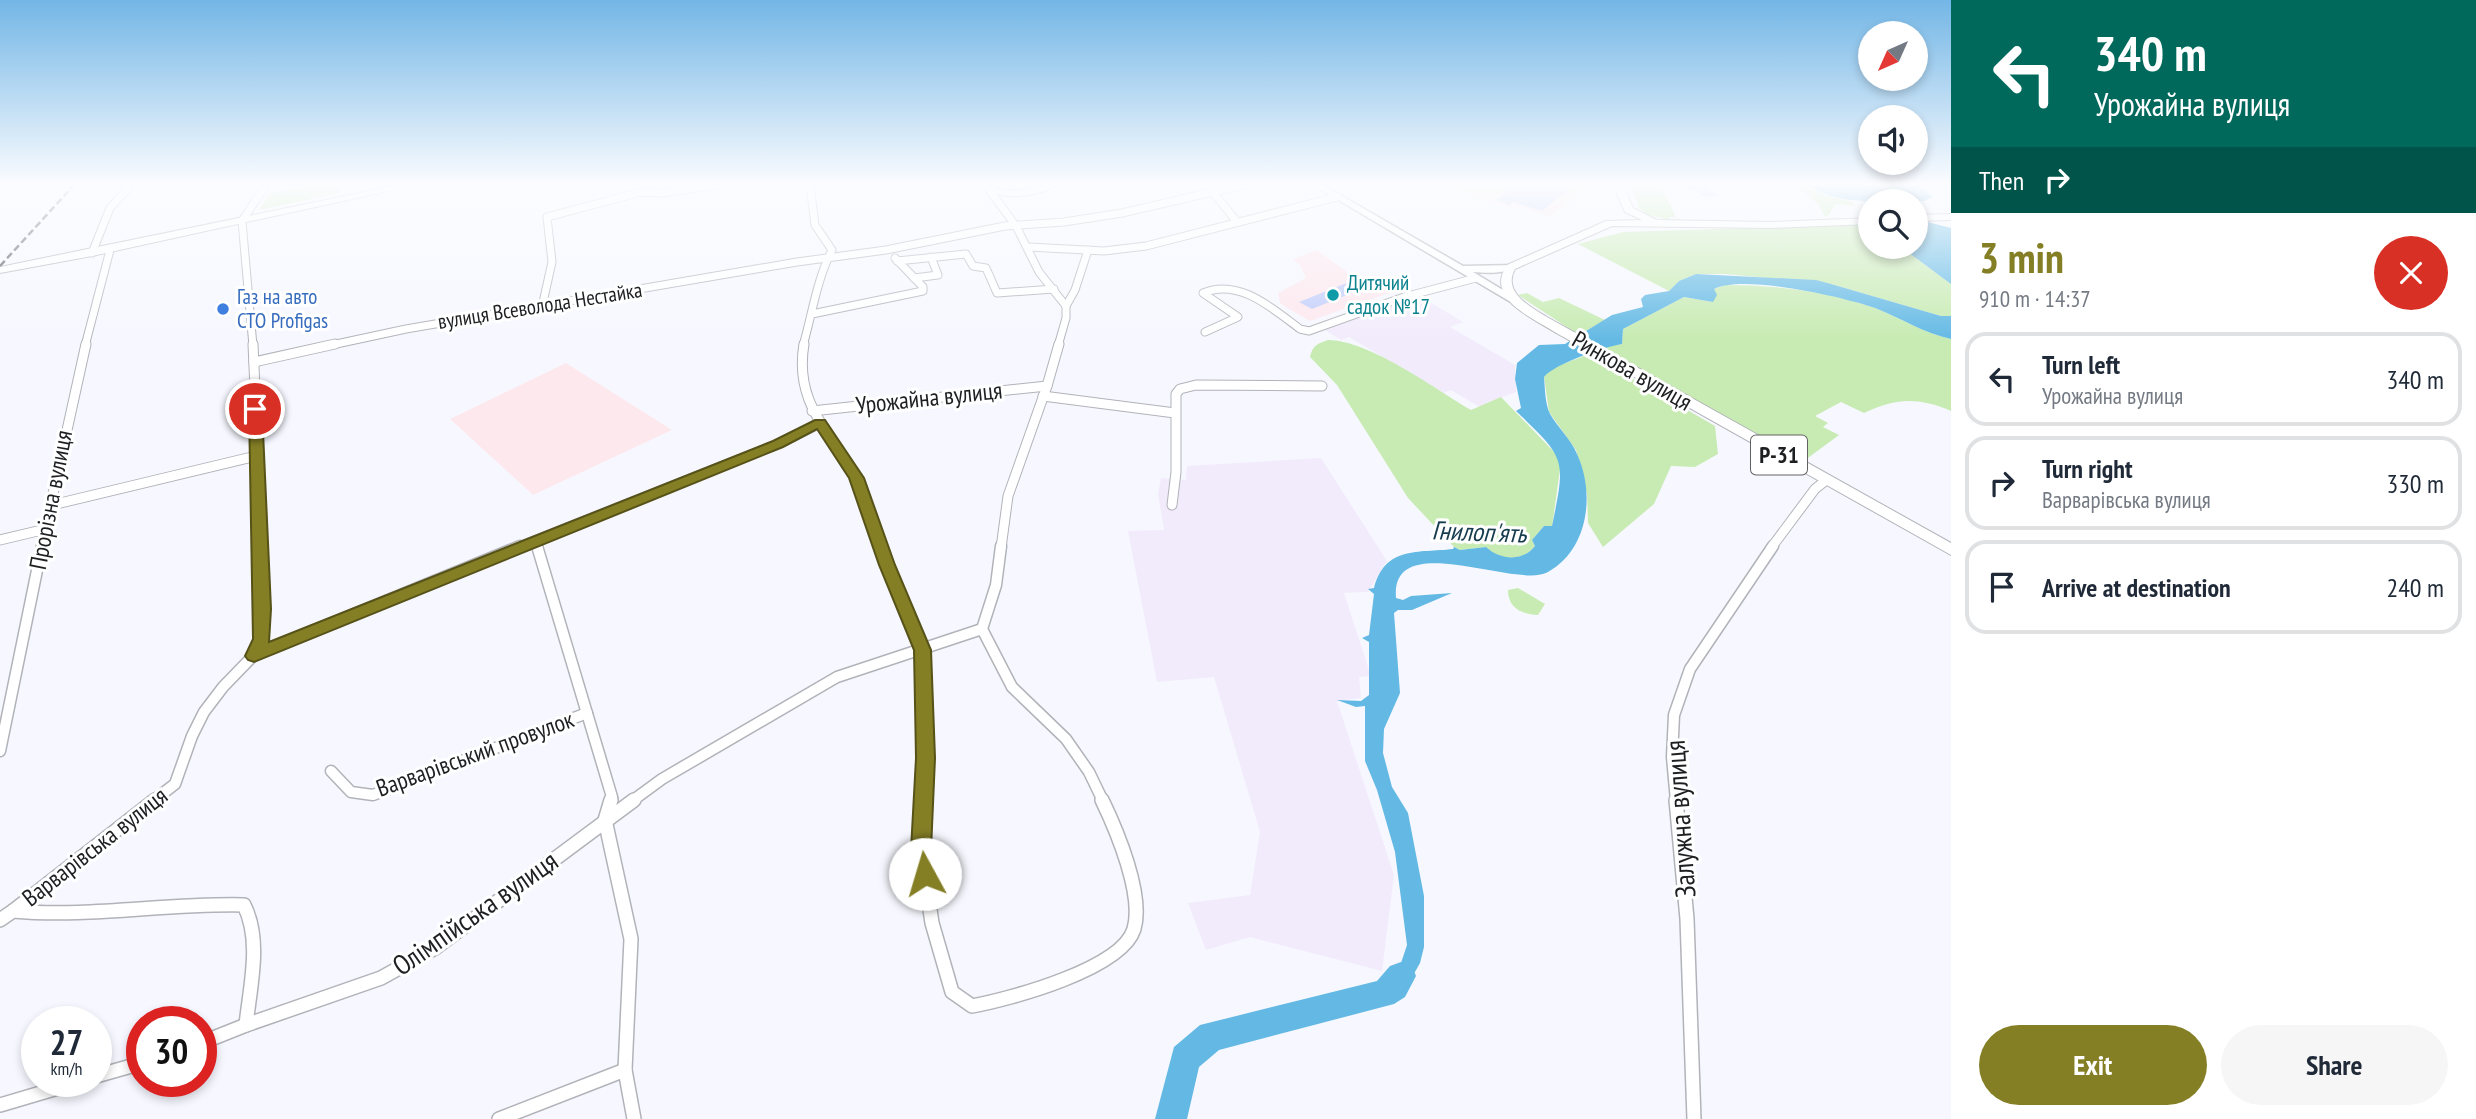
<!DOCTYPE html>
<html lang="en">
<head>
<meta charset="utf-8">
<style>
  body { margin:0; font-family:"PT Sans Narrow",sans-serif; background:#f6f6f7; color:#1f2937; height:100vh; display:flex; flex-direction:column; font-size:26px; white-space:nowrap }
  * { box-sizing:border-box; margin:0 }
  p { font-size:23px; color:#747a83 }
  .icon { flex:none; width:38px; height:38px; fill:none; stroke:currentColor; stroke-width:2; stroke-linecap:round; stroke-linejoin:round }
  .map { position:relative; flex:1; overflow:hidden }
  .details { display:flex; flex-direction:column; background:#fff; width:525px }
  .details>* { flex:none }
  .top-card { background:#00695c; color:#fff; overflow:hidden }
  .needle { width:46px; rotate:225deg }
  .controls { position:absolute; left:1858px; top:21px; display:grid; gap:14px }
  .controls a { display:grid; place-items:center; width:70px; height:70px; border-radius:50%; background:#fff; box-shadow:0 4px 10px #0003; font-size:35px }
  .speed { position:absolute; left:21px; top:1006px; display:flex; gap:14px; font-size:35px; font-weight:700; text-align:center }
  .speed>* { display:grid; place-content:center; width:91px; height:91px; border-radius:50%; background:#fff; box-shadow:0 4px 10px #0003; line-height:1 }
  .speed small { font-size:18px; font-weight:400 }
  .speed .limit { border:10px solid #d22; background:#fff; color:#111 }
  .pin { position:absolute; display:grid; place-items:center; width:60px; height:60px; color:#fff; margin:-30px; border:4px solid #fff; border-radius:50%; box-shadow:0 2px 7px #0007 }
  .me { position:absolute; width:77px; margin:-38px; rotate:354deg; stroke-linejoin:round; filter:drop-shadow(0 0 5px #0008) }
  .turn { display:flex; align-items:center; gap:24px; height:147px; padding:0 28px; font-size:32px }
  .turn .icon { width:91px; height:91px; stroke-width:2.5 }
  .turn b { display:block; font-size:49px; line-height:60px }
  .then { display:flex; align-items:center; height:66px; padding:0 28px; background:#0003; gap:14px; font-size:26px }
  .round { display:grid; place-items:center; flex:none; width:74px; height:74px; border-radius:37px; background:#f6f6f7 }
  .summary { display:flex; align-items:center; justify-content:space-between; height:119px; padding:0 28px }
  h1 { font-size:42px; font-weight:800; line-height:52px; color:#847e25 }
  .cta { display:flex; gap:14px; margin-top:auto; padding:14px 28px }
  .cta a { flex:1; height:80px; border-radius:42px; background:#847e25; color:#fff; font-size:28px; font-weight:800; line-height:80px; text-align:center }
  .cta a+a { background:#f6f6f7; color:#1f2937 }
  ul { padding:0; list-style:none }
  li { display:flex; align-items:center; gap:21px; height:94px; margin:0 14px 10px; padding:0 14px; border:4px solid #e0e1e3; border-radius:21px }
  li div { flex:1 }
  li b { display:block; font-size:26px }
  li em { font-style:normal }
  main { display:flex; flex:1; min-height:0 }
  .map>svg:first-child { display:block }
</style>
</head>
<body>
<main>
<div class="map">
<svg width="1951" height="1119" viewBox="0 0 1951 1119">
  <rect width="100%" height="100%" fill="#f7f8ff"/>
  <g fill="#f2ebfc">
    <path d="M 1425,299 L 1463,322 L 1450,327 L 1515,365 L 1516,392 L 1486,403 L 1492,407 L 1485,410 L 1451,390 L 1444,393 L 1349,337 L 1341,340 L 1325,330 L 1404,301 Z"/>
    <path d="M 1321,458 L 1387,561 L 1368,592 L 1344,593 L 1371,676 L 1359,677 L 1361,698 L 1337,701 L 1394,875 L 1382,971 L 1250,937 L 1206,950 L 1188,903 L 1250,895 L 1260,832 L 1214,677 L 1157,682 L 1128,531 L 1164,530 L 1158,494 L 1161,478 L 1186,480 L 1187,466 Z"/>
  </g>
  <g fill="#fde8ee">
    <path d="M 1440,185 L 1575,185 L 1586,188 L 1550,217 L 1519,207 L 1515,209 Z"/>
    <path d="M 1317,250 L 1355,278 L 1364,278 L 1389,293 L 1310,321 L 1287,308 L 1280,303 L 1278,293 L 1306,278 L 1300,265 L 1293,259 Z"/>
    <path d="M 566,363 L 672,430 L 533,495 L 450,419 Z"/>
  </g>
  <g fill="#c7ebb2">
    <path d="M 306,185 L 337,185 L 340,193 L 259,210 L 269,194 Z"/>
    <path d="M 1630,185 L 1660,185 L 1676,217 L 1669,217 L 1670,220 L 1649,215 L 1639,208 Z"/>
    <path d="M 1794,185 L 1806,185 L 1822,194 L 1852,202 L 1856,206 L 1836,204 L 1827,217 L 1824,215 L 1818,204 Z"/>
    <path d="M 1871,224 L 1871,247 L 1901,247 L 1951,284 L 1951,316 L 1941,316 L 1831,284 L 1725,274 L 1696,274 L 1679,281 L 1669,291 L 1578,244 L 1623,232 Z"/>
    <path d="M 1725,285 C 1775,285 1828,291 1875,308 C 1901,318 1923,333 1951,339 L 1951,411 C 1918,397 1896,398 1864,413 L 1841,402 L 1815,416 L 1828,423 L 1823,427 L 1839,435 L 1801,463 L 1600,347 L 1622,344 L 1623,329 L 1684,297 L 1713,302 L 1714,289 Z"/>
    <path d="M 1527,293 L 1543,302 L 1559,298 L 1605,320 L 1579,335 L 1518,295 Z"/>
    <path d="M 1328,340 C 1369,340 1435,389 1471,410 L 1501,397 L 1557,455 L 1561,462 L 1552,527 L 1544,526 L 1532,540 L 1535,546 C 1523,562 1500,561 1486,547 L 1460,550 L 1454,547 L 1408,498 L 1337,385 L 1310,357 C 1312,346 1318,343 1328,340 Z"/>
    <path d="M 1589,353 L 1715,426 L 1718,454 L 1695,467 L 1671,466 L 1654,504 L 1603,547 L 1588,523 L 1587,494 L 1576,450 L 1549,412 L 1544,377 C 1554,363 1575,362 1589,353 Z"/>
    <path d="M 1518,588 L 1545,604 L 1538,615 C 1521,614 1508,608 1508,590 Z"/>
  </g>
  <g fill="#63b9e4">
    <path d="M 1806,185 L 1927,185 L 1919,187 L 1933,197 L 1924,201 C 1880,197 1851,210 1806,185 Z"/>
    <path d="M 1916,219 L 1951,228 L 1951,284 L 1901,247 L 1916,247 Z"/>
    <path d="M 1696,274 L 1816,280 L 1831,284 L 1941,316 L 1951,316 L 1951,339 C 1923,333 1901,318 1875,308 C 1844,297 1743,274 1714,289 L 1717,295 L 1713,302 L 1684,297 L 1623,329 L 1622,344 C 1604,347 1554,364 1544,377 C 1545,388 1545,404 1550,414 C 1558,428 1571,439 1577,454 C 1595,493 1589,549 1548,572 C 1517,590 1390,527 1396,598 L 1403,600 L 1411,596 L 1452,593 L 1412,610 L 1398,610 L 1394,613 L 1400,693 L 1384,729 L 1383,753 L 1392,787 L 1408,813 L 1424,896 L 1424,947 L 1420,963 L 1411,979 L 1399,989 L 1383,994 L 1397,975 L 1407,945 L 1395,852 L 1377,790 L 1365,761 L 1365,706 L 1356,707 L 1337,700 L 1361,701 L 1369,695 L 1369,642 L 1362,638 L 1369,635 L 1374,594 L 1368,589 L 1374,588 C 1385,546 1418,553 1453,549 L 1454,547 L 1460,550 L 1486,547 C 1500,560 1523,562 1535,546 L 1532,540 L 1544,526 L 1552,526 C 1566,458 1566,459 1516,411 L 1521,408 L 1515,379 L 1517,363 L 1539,345 L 1565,344 L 1612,315 L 1643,307 L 1641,299 L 1645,295 L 1669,291 L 1679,281 Z"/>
  </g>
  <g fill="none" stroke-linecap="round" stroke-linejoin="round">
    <path fill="#63b9e4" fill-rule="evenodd" d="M 1401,962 L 1412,966 L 1416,976 L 1405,997 L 1394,1004 L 1219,1050 L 1199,1067 L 1187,1119 L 1155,1119 L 1174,1047 L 1200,1025 L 1377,981 L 1390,966 Z"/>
  </g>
  <g fill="#c2cefa">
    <path d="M 1516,185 L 1555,185 L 1569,189 L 1542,211 L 1513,202 L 1510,205 L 1496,200 Z"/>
    <path d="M 1685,185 L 1704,185 L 1719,196 L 1704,197 Z"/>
    <path d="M 1354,280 L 1367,287 L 1312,309 L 1299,302 Z"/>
  </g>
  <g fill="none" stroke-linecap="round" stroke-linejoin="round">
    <defs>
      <g id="street-far3">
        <path d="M 1211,186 L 1212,191 L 1237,222"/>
        <path d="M 987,187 L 1016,226 L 1039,272 L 1066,306 L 1066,318 L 1058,346"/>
        <path d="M 1029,247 L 1104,251 L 1146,246 L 1337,197"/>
        <path d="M 92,253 L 110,208 L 131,185"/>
        <path d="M 897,261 L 966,254 L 973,266 L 986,268 L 997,293 L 1054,289"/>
        <path d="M 914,278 L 938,275 L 931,257"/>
        <path d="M 1066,306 L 1075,290 L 1088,250"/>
        <path d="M 542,307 L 552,262 L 547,217 L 641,192 L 662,193 L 716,185"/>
        <path d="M 812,314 L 923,291 L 923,287 L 895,258"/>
        <path d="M 1205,332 L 1238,317 L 1203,293 C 1239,278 1272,308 1300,329 L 1309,331 L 1404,297 L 1476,278"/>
        <path d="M 85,346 L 110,250"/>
        <path d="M 253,346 L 242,221 L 266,185"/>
        <path d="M 327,346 L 406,329 L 797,262 L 886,250 L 1005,226 L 1064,222 L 1122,213 L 1243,185"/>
        <path d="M 803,346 C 812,314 817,279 832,250 L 815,225 L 810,185"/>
      </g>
      <g id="street-far2">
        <path d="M 253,344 L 262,548"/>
        <path d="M 804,344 C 794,403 829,430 855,476 C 867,498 873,525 881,548"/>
        <path d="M 254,362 L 335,344"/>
        <path d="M 1043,396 L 1175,413"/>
        <path d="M 812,411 L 1047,386"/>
        <path d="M 52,505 L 256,456"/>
        <path d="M 1172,505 L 1176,472 L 1176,394 L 1180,389 L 1196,385 L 1322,386"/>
        <path d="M 0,540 L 46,529"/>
        <path d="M 536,542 L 538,548"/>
        <path d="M 41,548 L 86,344"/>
        <path d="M 516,548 L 778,444 L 820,423"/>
        <path d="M 1001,548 L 1008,496 L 1047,386 L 1059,344"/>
        <path d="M 1771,548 L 1815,489 L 1825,481"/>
      </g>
      <g id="street-far1">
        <path d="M 537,546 L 612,797 L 611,801"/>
        <path d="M 880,546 L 922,650 L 925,758 L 923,801"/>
        <path d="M 1001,546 L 996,585 L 982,629 L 1012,687 L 1066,739 L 1089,772 L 1103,801"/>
        <path d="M 254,655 L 520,546"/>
        <path d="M 0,751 L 42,546"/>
        <path d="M 331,771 L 351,792 L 373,795 L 587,713"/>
        <path d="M 153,801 L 175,784 L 192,736 L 204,712 L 223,687 L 254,655 L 262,639 L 262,546"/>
        <path d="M 632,801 L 662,779 L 837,677 L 982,629"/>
        <path d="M 1676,801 L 1672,757 L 1674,715 L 1690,669 L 1773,546"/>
      </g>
      <g id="street">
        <path d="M 611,800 L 605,820 L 631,939 L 625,1070 L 634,1119"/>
        <path d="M 923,800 L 921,850 L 932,923 L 952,992 L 972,1006 C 1010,999 1122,969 1134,929 C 1144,895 1117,831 1102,800"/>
        <path d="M 1676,800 L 1687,919 L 1694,1119"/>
        <path d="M 13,911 L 155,800"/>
        <path d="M 0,920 L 13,911 C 90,918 167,903 244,905 C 262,941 250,986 246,1025 L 381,978 L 435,948 L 634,800"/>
        <path d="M 201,1043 L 246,1025"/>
        <path d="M 96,1076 L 142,1063"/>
        <path d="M 0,1105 L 78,1082"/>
        <path d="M 499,1119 L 625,1070"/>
      </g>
      <g id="secondary">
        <path d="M 981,185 C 991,184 997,190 1007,191 C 1024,191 1041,184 1057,185 C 1037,197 1000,202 981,185 Z"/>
        <path d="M 1313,185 L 1323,185 L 1463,266 L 1515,265 L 1516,267 C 1505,274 1487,273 1473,272 L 1518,299 L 1513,302 L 1509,301 Z"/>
      </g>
      <g id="primary">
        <path d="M 399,185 L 416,185 L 92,256 L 0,273 L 0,267 Z"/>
        <path d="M 1613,185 L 1623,185 L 1633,208 L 1657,220 L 1770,222 L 1871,218 L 1871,224 L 1770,228 L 1612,226 L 1515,269 C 1502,292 1530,307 1547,317 L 1951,543 L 1951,555 L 1558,334 C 1533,318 1484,299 1507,265 L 1606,221 L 1642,220 L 1625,212 Z"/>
        <path d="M 1951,214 L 1951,220 L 1916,221 L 1916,215 Z"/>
      </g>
    </defs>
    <use href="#street-far3" stroke="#b1b3b9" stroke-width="9"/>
    <use href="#street-far2" stroke="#b1b3b9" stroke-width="11"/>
    <use href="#street-far1" stroke="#b1b3b9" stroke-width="13"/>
    <use href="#street" stroke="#b1b3b9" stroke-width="16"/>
    <use href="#secondary" stroke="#b1b3b9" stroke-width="3"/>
    <use href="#primary" stroke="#b1b3b9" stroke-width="2"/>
    <use href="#street-far3" stroke="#fff" stroke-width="7"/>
    <use href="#street-far2" stroke="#fff" stroke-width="9"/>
    <use href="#street-far1" stroke="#fff" stroke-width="10"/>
    <use href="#street" stroke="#fff" stroke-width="13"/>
    <use href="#secondary" fill="#fff" fill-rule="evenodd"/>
    <use href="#primary" fill="#fff" fill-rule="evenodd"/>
    <path stroke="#4e4f52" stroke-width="2.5" stroke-dasharray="7 3.5" stroke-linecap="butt" d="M 0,266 L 74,185"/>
  </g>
  <linearGradient id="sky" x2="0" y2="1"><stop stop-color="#73b6e6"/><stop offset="0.54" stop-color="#fbfcff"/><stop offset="1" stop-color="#fbfcff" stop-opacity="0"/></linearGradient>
  <rect width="1951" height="341" fill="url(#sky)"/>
  <path fill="#847e25" stroke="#565218" stroke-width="2" d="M 255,405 L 262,409 L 271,609 L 269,642 L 773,441 L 815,420 L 825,420 L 864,478 L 895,565 L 931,650 L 935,758 L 931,850 L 935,874 L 932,881 L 925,884 L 917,881 L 911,850 L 916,758 L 914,650 L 879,565 L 849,478 L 817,429 L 783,447 L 254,662 L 248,660 L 245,656 L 253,639 L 249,409 Z"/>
  <circle fill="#0f9aa8" stroke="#fff" stroke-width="2.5" cx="1333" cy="295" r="7"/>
  <circle fill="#3f7fe0" stroke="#fff" stroke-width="2.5" cx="223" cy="309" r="7"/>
  <g text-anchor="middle" stroke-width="6" stroke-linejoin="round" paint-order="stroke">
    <g font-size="21" fill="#0d838f" stroke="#fff" text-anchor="start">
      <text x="1347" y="290">Дитячий<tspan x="1347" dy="24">садок №17</tspan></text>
    </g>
    <g font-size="21" fill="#366cbe" stroke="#fff" text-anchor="start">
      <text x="237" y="304">Газ на авто<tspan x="237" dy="24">СТО Profigas</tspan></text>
    </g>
    <g font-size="21" fill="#1e1f21" stroke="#fff">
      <text transform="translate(540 306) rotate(-9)" y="7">вулиця Всеволода Нестайка</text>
    </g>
    <rect fill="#fff" stroke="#626264" stroke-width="2" x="1751" y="435.5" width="56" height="39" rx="5"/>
    <g font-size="23" font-weight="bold" fill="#1e1f21">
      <text x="1779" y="463">Р-31</text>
    </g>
    <g font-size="24" fill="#1e1f21" stroke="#fff">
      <text transform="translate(1632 371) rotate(30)" y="8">Ринкова вулиця</text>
      <text transform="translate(929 398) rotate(-6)" y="8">Урожайна вулиця</text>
      <text transform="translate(51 500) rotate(-79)" y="8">Прорізна вулиця</text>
      <text transform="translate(475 754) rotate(-20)" y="8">Варварівський провулок</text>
      <text transform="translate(95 847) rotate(-38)" y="8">Варварівська вулиця</text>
    </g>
    <g font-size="26" font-style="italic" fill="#163c4f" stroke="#fff">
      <text transform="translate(1479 532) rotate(2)" y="9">Гнилоп'ять</text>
    </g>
    <g font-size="28" fill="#1e1f21" stroke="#fff">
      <text transform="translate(1680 819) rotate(-94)" y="10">Залужна вулиця</text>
      <text transform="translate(475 913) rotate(-35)" y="10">Олімпійська вулиця</text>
    </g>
  </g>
</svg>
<div class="controls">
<a><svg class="needle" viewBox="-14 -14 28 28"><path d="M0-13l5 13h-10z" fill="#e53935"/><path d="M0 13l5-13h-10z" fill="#747a83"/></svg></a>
<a><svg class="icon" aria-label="sound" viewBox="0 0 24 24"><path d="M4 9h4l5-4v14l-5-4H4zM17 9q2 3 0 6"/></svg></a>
<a><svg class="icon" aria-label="search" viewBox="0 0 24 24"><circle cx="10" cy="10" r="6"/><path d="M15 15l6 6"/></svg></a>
</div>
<div class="speed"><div>27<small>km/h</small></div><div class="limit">30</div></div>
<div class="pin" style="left:255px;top:409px;background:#d93025"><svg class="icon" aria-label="arrive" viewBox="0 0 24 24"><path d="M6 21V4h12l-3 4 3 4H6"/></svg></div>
<svg class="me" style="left:925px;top:874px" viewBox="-20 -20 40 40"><circle r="19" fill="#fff"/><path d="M0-13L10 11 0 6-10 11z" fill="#847e25"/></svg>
</div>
<section class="details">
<div class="top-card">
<div class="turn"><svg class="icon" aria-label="left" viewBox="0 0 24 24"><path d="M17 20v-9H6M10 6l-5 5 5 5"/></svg><div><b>340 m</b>Урожайна вулиця</div></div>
<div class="then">Then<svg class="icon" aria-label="right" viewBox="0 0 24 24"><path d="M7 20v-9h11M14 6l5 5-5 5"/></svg></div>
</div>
<div class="summary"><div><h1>3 min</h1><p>910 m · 14:37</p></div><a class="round" style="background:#d93025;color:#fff"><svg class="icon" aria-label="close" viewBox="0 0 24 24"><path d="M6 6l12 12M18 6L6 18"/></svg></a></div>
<ul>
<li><svg class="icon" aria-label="left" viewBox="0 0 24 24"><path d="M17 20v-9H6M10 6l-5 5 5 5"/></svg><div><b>Turn left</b><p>Урожайна вулиця</p></div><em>340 m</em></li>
<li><svg class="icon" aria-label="right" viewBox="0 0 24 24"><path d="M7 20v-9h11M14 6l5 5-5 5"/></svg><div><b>Turn right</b><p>Варварівська вулиця</p></div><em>330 m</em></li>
<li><svg class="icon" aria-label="arrive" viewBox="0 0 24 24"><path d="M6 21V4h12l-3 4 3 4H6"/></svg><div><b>Arrive at destination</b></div><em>240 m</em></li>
</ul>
<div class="cta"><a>Exit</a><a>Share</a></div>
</section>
</main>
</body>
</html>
